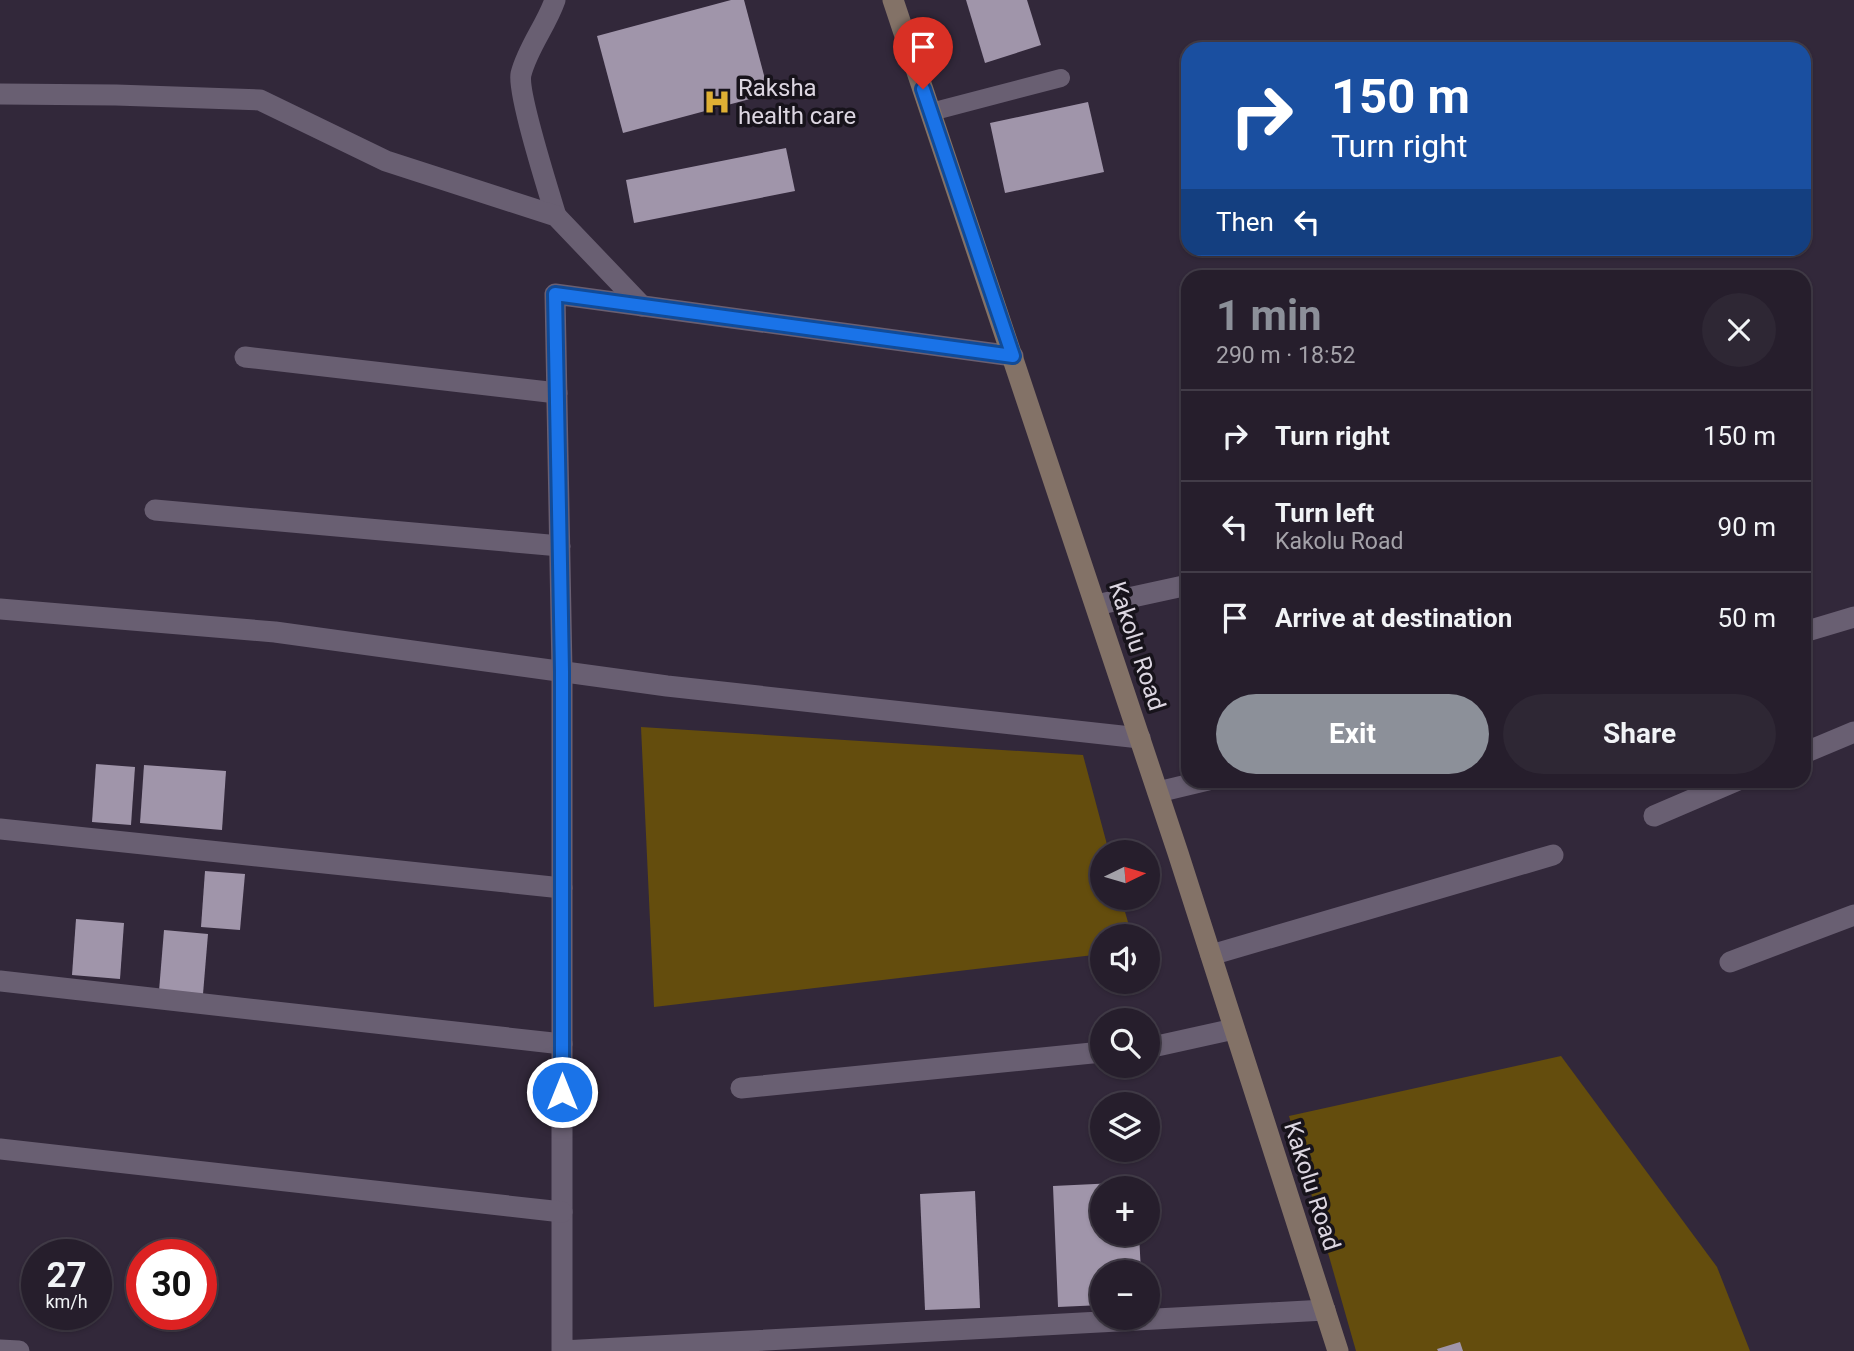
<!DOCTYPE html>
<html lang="en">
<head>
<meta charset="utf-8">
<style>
  body { margin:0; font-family:Roboto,sans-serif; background:#2e2734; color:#f1f3f6; height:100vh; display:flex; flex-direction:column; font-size:26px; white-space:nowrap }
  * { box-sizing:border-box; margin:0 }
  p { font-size:23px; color:#a4a2a9 }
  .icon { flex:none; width:38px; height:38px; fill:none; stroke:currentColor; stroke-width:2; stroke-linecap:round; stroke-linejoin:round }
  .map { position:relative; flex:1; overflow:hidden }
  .sheet { position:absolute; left:1181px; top:270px; width:630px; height:518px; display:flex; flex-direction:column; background:#261e2c; border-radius:21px; box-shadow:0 2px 5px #0004,0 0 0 2px #423c48 }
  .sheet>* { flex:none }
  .guide { position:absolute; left:1181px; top:42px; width:630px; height:214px; border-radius:21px; box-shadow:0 2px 5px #0004,0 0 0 2px #423c48; background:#1a4fa0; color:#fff; overflow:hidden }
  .needle { width:46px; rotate:85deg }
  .fabs { position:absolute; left:1090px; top:840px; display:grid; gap:14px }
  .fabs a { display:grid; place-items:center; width:70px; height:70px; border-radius:50%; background:#261e2c; box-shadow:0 2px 5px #0004,0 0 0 2px #423c48; font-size:35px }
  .speed { position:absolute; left:21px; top:1239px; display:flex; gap:14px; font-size:35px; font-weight:700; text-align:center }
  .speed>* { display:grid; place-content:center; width:91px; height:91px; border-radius:50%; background:#261e2c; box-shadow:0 2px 5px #0004,0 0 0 2px #423c48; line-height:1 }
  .speed small { font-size:18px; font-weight:400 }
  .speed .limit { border:10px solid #d22; background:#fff; color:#111 }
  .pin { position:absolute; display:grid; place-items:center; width:60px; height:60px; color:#fff; margin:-72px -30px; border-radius:50% 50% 50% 0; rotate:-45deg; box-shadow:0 0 7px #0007 }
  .pin .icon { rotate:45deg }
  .me { position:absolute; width:77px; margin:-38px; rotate:0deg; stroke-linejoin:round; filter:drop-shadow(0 0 5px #0008) }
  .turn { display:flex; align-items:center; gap:24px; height:147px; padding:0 35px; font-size:32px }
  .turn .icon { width:91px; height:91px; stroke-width:2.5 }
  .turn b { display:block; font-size:49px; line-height:60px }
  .then { display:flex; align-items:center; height:66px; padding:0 35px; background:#0003; gap:14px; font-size:26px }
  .round { display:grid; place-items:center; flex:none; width:74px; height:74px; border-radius:37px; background:#2e2734 }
  .overview { display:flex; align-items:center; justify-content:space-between; height:119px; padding:0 35px }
  h1 { font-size:42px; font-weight:700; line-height:52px; color:#8c9099 }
  .cta { display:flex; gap:14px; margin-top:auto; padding:14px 35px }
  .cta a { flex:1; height:80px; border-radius:42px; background:#8c9099; color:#fff; font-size:28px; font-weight:700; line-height:80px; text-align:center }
  .cta a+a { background:#2e2734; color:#f1f3f6 }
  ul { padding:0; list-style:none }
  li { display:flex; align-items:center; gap:21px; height:91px; padding:0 35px; border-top:2px solid #423c48 }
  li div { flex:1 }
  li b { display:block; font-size:26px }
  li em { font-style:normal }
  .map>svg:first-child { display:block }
</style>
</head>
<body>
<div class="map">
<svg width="1854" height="1351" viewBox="0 0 1854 1351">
  <rect width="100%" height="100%" fill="#32283a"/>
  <g fill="#644d0d">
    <path d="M 641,727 L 1083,755 L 1109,852 L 1102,852 L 1102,898 L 1121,898 L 1132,936 L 1102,936 L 1102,954 L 654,1007 Z"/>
    <path d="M 1561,1056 L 1717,1267 L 1750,1351 L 1356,1351 L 1289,1116 Z"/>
  </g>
  <g fill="#a095aa">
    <path d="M 731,0 L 744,0 L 769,94 L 623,133 L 597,36 Z"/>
    <path d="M 966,0 L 1027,0 L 1041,45 L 985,63 Z"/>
    <path d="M 1088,102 L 1104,172 L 1005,193 L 990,123 Z"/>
    <path d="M 786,148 L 795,191 L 634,223 L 626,180 Z"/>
    <path d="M 96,764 L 135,767 L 131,825 L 92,822 Z"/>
    <path d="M 144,765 L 226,771 L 222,830 L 140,823 Z"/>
    <path d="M 205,871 L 245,874 L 240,930 L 201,927 Z"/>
    <path d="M 76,919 L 124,923 L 120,979 L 72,975 Z"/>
    <path d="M 164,930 L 208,934 L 203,994 L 159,991 Z"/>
    <path d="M 1137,1182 L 1137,1188 L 1102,1188 L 1102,1234 L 1139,1234 L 1141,1272 L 1102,1272 L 1102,1305 L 1058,1307 L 1053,1186 Z"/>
    <path d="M 975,1191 L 980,1308 L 925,1310 L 920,1194 Z"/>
    <path d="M 1460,1342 L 1463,1351 L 1438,1351 L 1437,1349 Z"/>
  </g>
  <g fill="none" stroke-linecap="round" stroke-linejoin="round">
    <path stroke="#695f72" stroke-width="18" d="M 931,112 L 1061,78"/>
    <g stroke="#695f72" stroke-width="21">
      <path d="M 555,0 C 546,26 528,47 521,74 C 517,92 549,193 556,216"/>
      <path d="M 0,94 L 116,95 L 260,100 L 386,161 L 556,216 L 642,306"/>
      <path d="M 1013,356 L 555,294 L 562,671 L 562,1351 L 1325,1310"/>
      <path d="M 245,357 L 557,393"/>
      <path d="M 155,510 L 560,546"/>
      <path d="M 1096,605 L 1188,585"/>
      <path d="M 0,609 L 275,632 L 667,686 L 1140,738"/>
      <path d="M 1804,632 L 1854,617"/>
      <path d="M 1804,753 L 1854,732"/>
      <path d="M 1158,792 L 1208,780"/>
      <path d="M 1654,816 L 1738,780"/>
      <path d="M 0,829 L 562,888"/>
      <path d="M 1211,955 L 1553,855"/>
      <path d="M 1730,962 L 1854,915"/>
      <path d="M 0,981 L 562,1044"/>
      <path d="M 1148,1048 L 1234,1029"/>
      <path d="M 741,1088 L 1102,1052"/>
      <path d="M 0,1149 L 562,1212"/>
      <path d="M 0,1350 L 19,1351"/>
    </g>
    <path stroke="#837267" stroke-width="21" d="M 893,0 L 1178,853 L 1338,1351"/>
  </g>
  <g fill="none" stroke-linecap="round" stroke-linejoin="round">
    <defs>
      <path id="route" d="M 562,1092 L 562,671 L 555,294 L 1013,356 L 923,89"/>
    </defs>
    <use href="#route" stroke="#114b97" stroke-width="18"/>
    <use href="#route" stroke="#1a73e8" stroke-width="12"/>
  </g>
  <defs>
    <symbol id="hospital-bare" viewBox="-9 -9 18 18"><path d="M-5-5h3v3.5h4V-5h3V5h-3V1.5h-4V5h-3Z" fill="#dfb034" stroke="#17131b" stroke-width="2.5" paint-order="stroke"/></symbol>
  </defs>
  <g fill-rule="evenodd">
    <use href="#hospital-bare" x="698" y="83" width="38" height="38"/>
  </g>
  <g text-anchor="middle" stroke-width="7" stroke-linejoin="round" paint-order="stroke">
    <g font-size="24" fill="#dcd6e1" stroke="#17131b" text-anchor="start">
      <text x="738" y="96">Raksha<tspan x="738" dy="28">health care</tspan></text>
    </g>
    <g font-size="24" fill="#dcd6e1" stroke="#17131b">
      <text transform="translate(1137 646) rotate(72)" y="8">Kakolu Road</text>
      <text transform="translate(1312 1186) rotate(72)" y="8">Kakolu Road</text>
    </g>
  </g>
</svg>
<div class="fabs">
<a><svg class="needle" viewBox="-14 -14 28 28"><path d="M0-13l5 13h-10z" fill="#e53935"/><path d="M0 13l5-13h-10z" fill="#a4a2a9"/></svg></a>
<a><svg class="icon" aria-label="sound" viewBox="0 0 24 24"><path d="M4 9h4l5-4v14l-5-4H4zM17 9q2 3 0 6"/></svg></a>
<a><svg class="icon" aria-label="search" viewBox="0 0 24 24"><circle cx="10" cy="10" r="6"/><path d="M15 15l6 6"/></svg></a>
<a><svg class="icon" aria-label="layers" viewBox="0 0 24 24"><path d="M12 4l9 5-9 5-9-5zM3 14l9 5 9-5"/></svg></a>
<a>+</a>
<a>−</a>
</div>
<div class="speed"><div>27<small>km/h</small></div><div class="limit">30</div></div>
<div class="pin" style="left:923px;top:89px;background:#d93025"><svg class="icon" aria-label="arrive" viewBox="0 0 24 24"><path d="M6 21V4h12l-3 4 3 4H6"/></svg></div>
<svg class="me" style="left:562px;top:1092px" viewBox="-20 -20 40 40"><circle r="17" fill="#1a73e8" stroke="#fff" stroke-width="3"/><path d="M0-11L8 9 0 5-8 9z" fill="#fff"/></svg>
<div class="guide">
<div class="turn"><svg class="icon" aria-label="right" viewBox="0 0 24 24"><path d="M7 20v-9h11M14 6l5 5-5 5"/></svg><div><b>150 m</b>Turn right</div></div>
<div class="then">Then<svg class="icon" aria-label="left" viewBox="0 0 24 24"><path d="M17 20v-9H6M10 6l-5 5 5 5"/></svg></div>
</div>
<section class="sheet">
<div class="overview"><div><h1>1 min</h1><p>290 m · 18:52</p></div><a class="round"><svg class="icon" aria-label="close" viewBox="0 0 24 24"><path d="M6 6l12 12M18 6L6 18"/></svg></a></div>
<ul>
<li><svg class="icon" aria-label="right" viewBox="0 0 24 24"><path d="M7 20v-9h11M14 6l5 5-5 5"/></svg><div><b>Turn right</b></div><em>150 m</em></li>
<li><svg class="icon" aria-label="left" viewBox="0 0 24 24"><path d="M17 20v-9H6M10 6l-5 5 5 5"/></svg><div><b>Turn left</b><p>Kakolu Road</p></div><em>90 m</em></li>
<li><svg class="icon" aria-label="arrive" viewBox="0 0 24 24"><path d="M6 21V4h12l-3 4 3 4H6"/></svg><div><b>Arrive at destination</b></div><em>50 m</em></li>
</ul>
<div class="cta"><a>Exit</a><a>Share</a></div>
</section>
</div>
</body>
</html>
